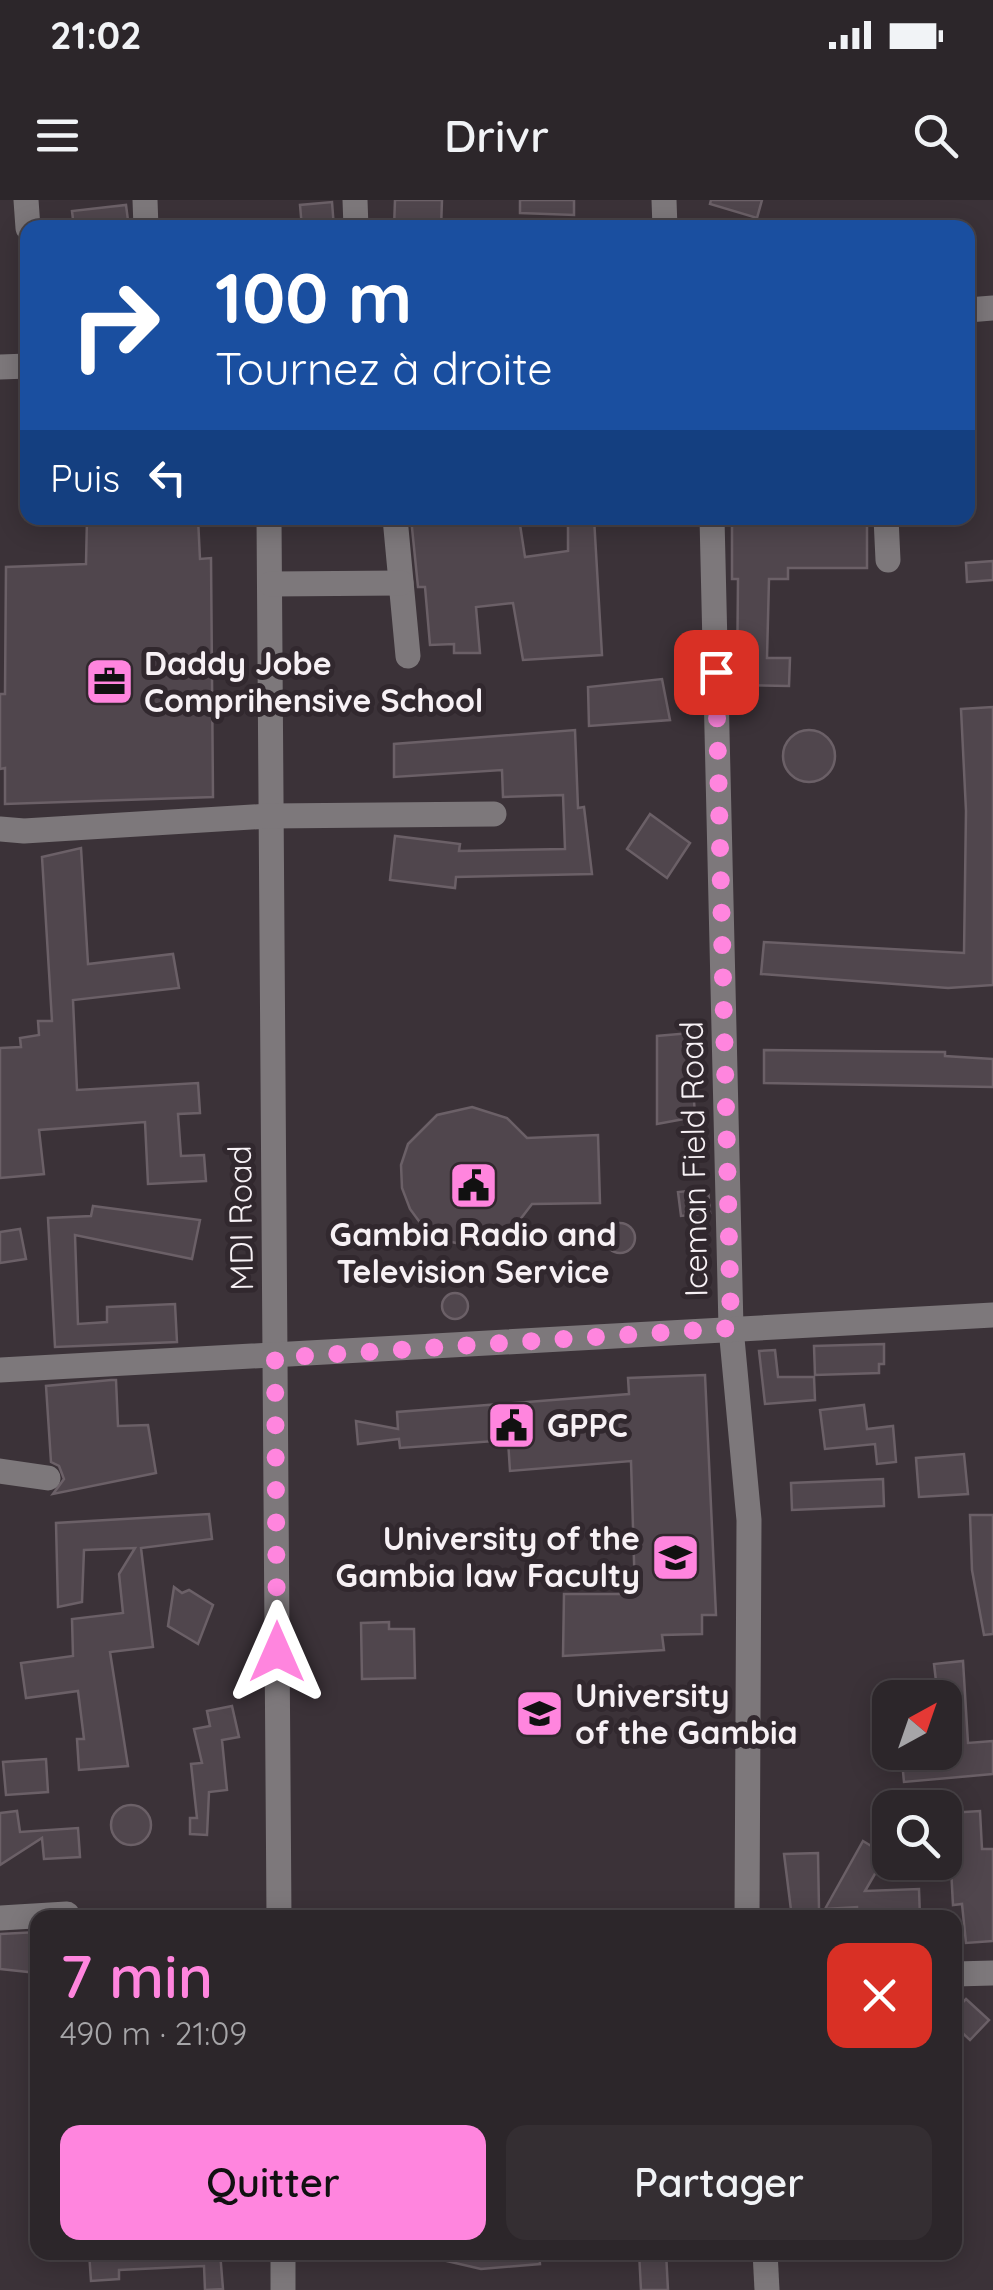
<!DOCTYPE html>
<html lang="fr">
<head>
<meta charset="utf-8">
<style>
  body { margin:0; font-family:Quicksand,sans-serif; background:#342e32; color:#f1f3f6; height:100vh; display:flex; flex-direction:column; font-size:38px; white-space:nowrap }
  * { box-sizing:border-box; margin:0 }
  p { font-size:32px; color:#a6a5a8 }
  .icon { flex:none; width:55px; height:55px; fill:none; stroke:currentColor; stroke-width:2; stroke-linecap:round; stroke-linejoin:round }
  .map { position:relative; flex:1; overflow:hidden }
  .panel { position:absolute; left:30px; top:1710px; width:932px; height:350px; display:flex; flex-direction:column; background:#2c262a; border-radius:20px; box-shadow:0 5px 25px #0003,0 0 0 2px #484347 }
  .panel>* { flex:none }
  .banner { position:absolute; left:20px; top:20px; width:955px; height:305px; border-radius:20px; box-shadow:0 5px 25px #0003,0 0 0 2px #484347; background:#1a4fa0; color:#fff; overflow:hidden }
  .needle { width:65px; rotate:40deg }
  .controls { position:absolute; left:872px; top:1480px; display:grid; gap:20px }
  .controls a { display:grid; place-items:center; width:90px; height:90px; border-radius:20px; background:#2c262a; box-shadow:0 5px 25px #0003,0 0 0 2px #484347; font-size:50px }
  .pin { position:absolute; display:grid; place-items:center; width:85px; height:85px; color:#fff; margin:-42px; border-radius:20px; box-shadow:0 5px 15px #0006 }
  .me { position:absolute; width:110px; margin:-55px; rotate:0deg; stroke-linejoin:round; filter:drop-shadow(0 0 8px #0008) }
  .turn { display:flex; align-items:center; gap:35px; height:210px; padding:0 30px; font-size:45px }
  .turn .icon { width:130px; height:130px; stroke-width:2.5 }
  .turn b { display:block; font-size:70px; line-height:85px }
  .then { display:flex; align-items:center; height:95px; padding:0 30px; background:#0003; gap:20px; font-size:38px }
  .round { display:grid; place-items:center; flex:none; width:105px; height:105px; border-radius:20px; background:#342e32 }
  .headline { display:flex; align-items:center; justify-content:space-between; height:170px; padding:0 30px }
  h1 { font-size:60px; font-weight:600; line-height:75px; color:#ff85de }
  .button { display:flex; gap:20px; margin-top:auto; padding:20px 30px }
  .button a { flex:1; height:115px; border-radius:20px; background:#ff85de; color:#111; font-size:40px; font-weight:600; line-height:115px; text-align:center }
  .button a+a { background:#342e32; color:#f1f3f6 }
  .status { display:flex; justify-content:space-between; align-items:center; height:70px; padding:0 50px; background:#2c262a; direction:ltr }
  .status svg { height:28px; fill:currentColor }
  header { display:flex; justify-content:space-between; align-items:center; height:130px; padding:0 30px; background:#2c262a; font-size:45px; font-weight:600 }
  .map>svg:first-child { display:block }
</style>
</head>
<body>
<div class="status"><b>21:02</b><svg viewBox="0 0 49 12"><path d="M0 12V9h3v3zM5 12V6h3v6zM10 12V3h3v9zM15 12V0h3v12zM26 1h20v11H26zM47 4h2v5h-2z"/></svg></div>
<header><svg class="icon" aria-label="menu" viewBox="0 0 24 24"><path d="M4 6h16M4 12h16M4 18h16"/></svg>Drivr<svg class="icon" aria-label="search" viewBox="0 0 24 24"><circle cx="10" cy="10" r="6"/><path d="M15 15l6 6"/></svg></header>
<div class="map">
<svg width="993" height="2090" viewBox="0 0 993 2090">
  <rect width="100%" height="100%" fill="#3b3238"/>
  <g fill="#50464d" stroke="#6b6067" stroke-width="2.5">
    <path d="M 395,0 L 442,0 L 441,28 L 394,28 Z"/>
    <path d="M 520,0 L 574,0 L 574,15 L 520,13 Z"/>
    <path d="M 711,0 L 762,0 L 757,18 L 710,4 Z"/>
    <path d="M 332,2 L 334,28 L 302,28 L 300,5 Z"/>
    <path d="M 126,5 L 129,28 L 74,28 L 72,11 Z"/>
    <path d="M 87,318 L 198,318 L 200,359 L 211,358 L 213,597 L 5,604 L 5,568 L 0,569 L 0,494 L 5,494 L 6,367 L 86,364 Z"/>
    <path d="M 411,318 L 519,318 L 525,357 L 568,351 L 568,318 L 594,318 L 602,455 L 523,460 L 513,403 L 476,407 L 480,453 L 454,453 L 454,444 L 430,445 L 425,387 L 418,387 Z"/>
    <path d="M 732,318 L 867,323 L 867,368 L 788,368 L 788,379 L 769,379 L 767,458 L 790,458 L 789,486 L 737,485 L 738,379 L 732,379 Z"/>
    <path d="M 993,361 L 993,380 L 967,382 L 966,363 Z"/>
    <path d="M 662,479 L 670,520 L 589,526 L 588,487 Z"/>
    <path d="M 993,507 L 993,785 L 948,788 L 761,774 L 764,742 L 964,753 L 966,611 L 961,509 Z"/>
    <path d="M 575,530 L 578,608 L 584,607 L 592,674 L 456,677 L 455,688 L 390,680 L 395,636 L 460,644 L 459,651 L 565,649 L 563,595 L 503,597 L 502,570 L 394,577 L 394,544 Z"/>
    <circle cx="809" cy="556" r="26"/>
    <path d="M 650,614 L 690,643 L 667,678 L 627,649 Z"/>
    <path d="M 81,648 L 88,764 L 173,754 L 179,788 L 73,800 L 77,890 L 198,883 L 200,913 L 178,914 L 181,956 L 204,955 L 206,981 L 148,984 L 145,922 L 39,930 L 44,974 L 0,978 L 0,848 L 21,847 L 20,838 L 39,835 L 38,821 L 52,821 L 42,657 Z"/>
    <path d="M 690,833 L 695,917 L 657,924 L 657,836 Z"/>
    <path d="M 764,850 L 945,852 L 945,856 L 993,859 L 993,887 L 764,883 Z"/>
    <path d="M 472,907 L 507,918 L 527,938 L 598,935 L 600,1003 L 532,1004 L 509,1034 L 488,1043 L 465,1045 L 443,1040 L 424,1028 L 410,1009 L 402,988 L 401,965 L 408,944 L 437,915 Z"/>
    <path d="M 708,989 L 710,1013 L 681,1016 L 678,992 Z"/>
    <path d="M 93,1006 L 200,1020 L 192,1059 L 75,1035 L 78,1124 L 107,1122 L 107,1107 L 175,1104 L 177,1142 L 55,1147 L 48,1018 L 91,1016 Z"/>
    <circle cx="620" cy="1038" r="15"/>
    <path d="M 20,1029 L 26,1059 L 0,1063 L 0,1032 Z"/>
    <circle cx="455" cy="1106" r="13"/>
    <path d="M 884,1144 L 884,1164 L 879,1164 L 879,1173 L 815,1175 L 814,1146 Z"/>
    <path d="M 775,1150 L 778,1177 L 814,1177 L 815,1200 L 765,1204 L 759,1151 Z"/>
    <path d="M 705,1175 L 716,1415 L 702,1415 L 702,1434 L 662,1435 L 664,1450 L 563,1456 L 564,1394 L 635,1394 L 631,1261 L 510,1271 L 508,1240 L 400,1248 L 399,1239 L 358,1244 L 356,1221 L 398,1229 L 397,1212 L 629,1194 L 628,1178 Z"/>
    <path d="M 111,1180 L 116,1180 L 118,1226 L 148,1225 L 156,1273 L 53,1294 L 64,1279 L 59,1266 L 51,1262 L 46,1186 Z"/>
    <path d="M 864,1205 L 867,1229 L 893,1226 L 896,1262 L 877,1264 L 875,1244 L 825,1249 L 820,1210 Z"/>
    <path d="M 964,1254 L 968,1294 L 919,1297 L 916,1258 Z"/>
    <path d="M 883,1279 L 884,1306 L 792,1310 L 791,1283 Z"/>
    <path d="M 209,1314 L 212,1339 L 141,1348 L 153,1447 L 110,1452 L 128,1566 L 79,1570 L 77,1539 L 84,1539 L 78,1491 L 26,1498 L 21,1463 L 73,1456 L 72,1419 L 123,1413 L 119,1374 L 135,1348 L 84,1350 L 82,1402 L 58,1407 L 56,1323 Z"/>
    <path d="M 970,1315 L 993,1315 L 993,1434 L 984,1435 L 972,1370 Z"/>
    <path d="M 174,1387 L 182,1393 L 189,1390 L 213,1405 L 198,1444 L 168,1426 Z"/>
    <path d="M 389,1422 L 389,1429 L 414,1429 L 415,1478 L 362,1479 L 361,1423 Z"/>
    <path d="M 963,1461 L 968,1543 L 993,1541 L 993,1574 L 904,1582 L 902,1561 L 945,1556 L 945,1498 L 938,1498 L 934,1464 Z"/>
    <path d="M 232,1506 L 239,1537 L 222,1540 L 227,1590 L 209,1592 L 207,1635 L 190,1634 L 190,1618 L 197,1618 L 191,1564 L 202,1563 L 194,1529 L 210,1526 L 207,1511 Z"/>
    <path d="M 46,1559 L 48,1592 L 6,1595 L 3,1562 Z"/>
    <circle cx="131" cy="1625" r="20"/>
    <path d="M 17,1611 L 20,1632 L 78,1628 L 80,1657 L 44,1659 L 42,1638 L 0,1665 L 0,1613 Z"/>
    <path d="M 980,1611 L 982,1649 L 993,1649 L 993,1741 L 966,1743 L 962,1704 L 953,1705 L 948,1613 Z"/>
    <path d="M 863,1641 L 886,1655 L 865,1691 L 919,1689 L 920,1718 L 857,1718 L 857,1707 L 825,1709 Z"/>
    <path d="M 818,1653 L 819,1709 L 791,1710 L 784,1654 Z"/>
    <path d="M 38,1732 L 38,1773 L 0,1769 L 0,1734 Z"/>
    <path d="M 966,1799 L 989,1820 L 970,1840 L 955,1826 L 955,1810 Z"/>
    <path d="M 89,2052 L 220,2052 L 223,2089 L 205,2090 L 204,2066 L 119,2070 L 119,2079 L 91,2081 Z"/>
    <path d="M 438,2052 L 539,2052 L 540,2064 L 481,2069 L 438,2059 Z"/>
    <path d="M 639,2052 L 666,2052 L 668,2090 L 641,2090 Z"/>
  </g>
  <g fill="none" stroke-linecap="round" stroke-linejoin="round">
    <g stroke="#7d787b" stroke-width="25">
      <path d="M 26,0 L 28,28"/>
      <path d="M 145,0 L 146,28"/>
      <path d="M 355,0 L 356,28"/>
      <path d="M 664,0 L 665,28"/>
      <path d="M 968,110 L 993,108"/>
      <path d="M 0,167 L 28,166"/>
      <path d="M 269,318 L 279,1718"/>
      <path d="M 395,318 L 408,456"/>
      <path d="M 712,318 L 731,1128 L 749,1320 L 747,1718"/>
      <path d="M 886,318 L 888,360"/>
      <path d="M 271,384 L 401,383"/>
      <path d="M 0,629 L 24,631 L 269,616 L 494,614"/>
      <path d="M 0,1170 L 993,1115"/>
      <path d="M 0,1271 L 48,1278"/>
      <path d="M 0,1718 L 67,1714"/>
      <path d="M 955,1774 L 993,1773"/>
      <path d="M 283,2052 L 283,2090"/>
      <path d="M 765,2052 L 767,2090"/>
    </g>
  </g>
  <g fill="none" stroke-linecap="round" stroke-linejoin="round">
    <path stroke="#ff85de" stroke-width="18" stroke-dasharray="0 32.4" d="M 277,1452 L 275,1158 L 731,1128 L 716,472"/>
  </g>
  <defs>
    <symbol id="office-square" viewBox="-11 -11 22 22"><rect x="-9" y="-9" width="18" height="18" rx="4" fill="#ff85de" stroke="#31282e"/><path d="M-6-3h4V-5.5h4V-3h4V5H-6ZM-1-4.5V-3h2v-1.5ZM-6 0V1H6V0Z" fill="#111"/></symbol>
    <symbol id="civic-square" viewBox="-11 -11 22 22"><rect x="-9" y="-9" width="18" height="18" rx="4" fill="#ff85de" stroke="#31282e"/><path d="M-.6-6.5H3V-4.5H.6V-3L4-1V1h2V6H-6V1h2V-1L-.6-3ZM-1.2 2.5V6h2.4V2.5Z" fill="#111"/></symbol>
    <symbol id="university-square" viewBox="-11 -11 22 22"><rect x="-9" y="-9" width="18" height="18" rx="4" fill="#ff85de" stroke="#31282e"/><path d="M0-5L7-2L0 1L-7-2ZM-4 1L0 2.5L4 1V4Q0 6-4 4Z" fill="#111"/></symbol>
  </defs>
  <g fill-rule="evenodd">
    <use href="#office-square" x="82" y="454" width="55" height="55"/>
    <use href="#civic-square" x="446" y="958" width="55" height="55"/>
    <use href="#civic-square" x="484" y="1198" width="55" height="55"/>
    <use href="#university-square" x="648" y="1330" width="55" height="55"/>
    <use href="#university-square" x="512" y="1486" width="55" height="55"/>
  </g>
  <g text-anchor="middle" stroke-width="10" stroke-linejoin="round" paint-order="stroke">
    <g font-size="32" font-weight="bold" fill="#f7f1f5" stroke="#31282e" text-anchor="start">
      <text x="144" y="475">Daddy Jobe<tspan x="144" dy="37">Comprihensive School</tspan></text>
      <text x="473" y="1046" text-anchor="middle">Gambia Radio and<tspan x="473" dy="37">Television Service</tspan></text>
      <text x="547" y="1237">GPPC</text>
      <text x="640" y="1350" text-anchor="end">University of the<tspan x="640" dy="37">Gambia law Faculty</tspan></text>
      <text x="575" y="1507">University<tspan x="575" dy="37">of the Gambia</tspan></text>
    </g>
    <g font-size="32" fill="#f7f1f5" stroke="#31282e">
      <text transform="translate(694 959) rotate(-91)" y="11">Iceman Field Road</text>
      <text transform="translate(241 1018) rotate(-91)" y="11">MDI Road</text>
    </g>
  </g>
</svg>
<div class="controls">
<a><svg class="needle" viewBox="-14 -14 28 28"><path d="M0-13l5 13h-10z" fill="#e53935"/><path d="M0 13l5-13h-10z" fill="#a6a5a8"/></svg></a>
<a><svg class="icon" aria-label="search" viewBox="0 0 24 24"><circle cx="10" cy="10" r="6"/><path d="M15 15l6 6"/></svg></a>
</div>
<div class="pin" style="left:716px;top:472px;background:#d93025"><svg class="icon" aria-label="arrive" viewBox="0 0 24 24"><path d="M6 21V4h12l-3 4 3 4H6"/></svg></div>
<svg class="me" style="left:277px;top:1452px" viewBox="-20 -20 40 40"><path d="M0-17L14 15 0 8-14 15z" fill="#ff85de" stroke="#fff" stroke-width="4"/></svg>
<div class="banner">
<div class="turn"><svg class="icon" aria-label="right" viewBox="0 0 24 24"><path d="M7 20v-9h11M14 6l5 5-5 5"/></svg><div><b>100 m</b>Tournez à droite</div></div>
<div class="then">Puis<svg class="icon" aria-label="left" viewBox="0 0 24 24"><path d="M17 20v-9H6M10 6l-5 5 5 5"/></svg></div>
</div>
<section class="panel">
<div class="headline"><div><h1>7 min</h1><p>490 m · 21:09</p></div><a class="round" style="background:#d93025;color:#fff"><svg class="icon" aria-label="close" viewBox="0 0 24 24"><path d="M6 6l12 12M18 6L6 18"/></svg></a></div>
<div class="button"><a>Quitter</a><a>Partager</a></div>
</section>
</div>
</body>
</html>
